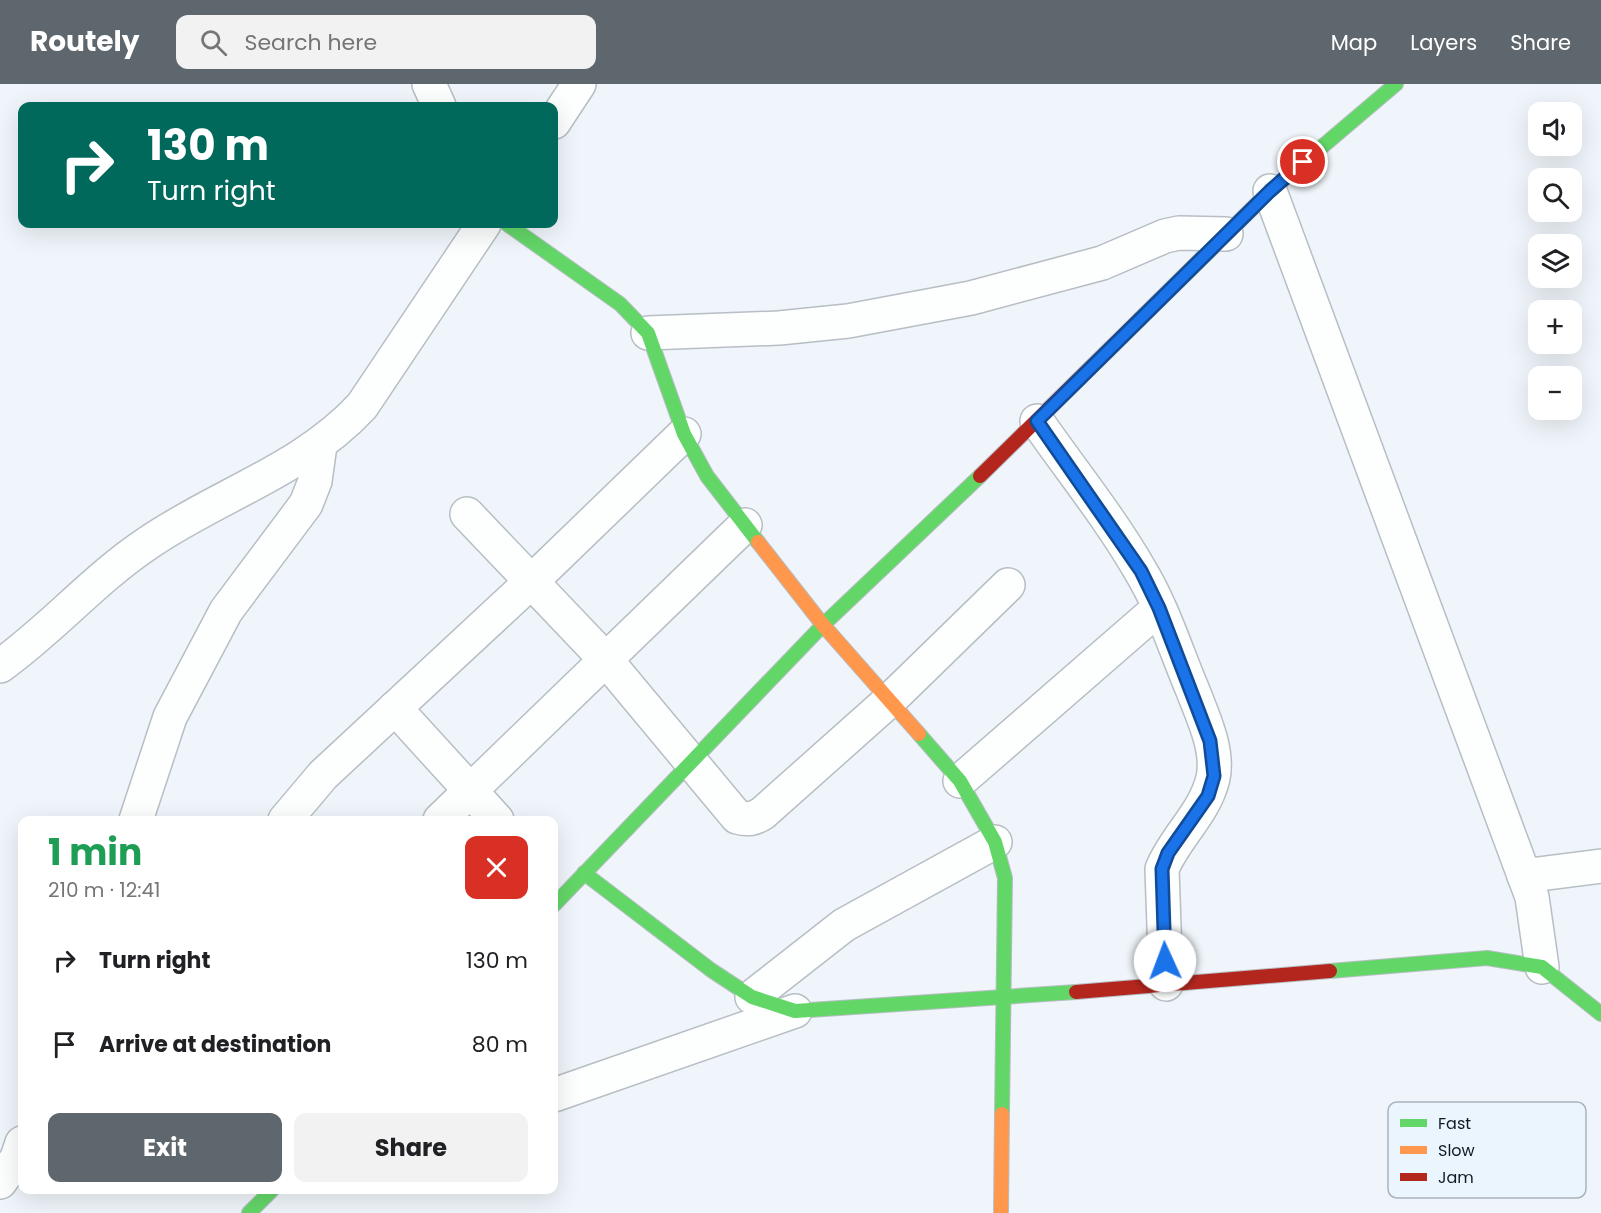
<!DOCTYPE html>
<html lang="en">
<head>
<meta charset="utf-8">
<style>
  body { margin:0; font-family:Poppins,sans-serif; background:#f2f2f2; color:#202124; height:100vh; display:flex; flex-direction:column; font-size:22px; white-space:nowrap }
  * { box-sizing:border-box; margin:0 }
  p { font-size:20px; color:#757577 }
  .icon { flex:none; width:33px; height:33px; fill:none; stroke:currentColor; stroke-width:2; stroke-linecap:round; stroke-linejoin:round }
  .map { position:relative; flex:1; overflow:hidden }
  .side { position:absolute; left:18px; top:732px; width:540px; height:378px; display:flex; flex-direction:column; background:#fff; border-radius:12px; box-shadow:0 6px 24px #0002 }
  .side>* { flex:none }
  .hud { position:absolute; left:18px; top:18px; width:540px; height:126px; border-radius:12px; box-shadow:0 6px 24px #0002; background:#00695c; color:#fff; overflow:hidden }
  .buttons { position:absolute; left:1528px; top:18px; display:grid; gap:12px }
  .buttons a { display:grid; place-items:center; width:54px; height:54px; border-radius:12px; background:#fff; box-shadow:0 6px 24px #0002; font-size:30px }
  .pin { position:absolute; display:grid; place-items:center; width:51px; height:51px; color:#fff; margin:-26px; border:3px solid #fff; border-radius:50%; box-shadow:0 2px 6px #0007 }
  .me { position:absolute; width:66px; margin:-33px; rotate:358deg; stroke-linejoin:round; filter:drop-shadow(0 0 4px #0008) }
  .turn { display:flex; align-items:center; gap:21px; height:126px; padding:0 30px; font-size:27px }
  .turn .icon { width:78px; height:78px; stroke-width:2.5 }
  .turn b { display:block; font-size:42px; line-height:51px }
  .round { display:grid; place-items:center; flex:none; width:63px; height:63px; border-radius:12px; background:#f2f2f2 }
  .summary { display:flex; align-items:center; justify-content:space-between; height:102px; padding:0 30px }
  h1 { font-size:36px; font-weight:700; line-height:45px; color:#1e9e55 }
  .button { display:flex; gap:12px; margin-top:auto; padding:12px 30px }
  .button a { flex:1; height:69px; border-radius:12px; background:#5f676e; color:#fff; font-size:24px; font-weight:700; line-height:69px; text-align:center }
  .button a+a { background:#f2f2f2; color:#202124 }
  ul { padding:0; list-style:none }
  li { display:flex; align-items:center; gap:18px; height:84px; padding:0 30px }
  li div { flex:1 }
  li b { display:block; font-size:22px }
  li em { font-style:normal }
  header { display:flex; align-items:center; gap:36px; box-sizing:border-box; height:84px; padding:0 30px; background:#5f676e; color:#fff }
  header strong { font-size:28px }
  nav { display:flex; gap:33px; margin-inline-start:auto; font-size:21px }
  .search { width:420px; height:54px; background:#f2f2f2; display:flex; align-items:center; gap:15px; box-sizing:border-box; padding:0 21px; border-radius:12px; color:#757577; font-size:22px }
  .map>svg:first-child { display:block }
</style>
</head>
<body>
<header>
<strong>Routely</strong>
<div class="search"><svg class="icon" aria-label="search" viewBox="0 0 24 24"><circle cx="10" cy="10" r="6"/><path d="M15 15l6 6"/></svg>Search here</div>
<nav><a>Map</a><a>Layers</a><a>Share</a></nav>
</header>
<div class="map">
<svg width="1601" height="1129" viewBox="0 0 1601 1129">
  <rect width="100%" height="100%" fill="#eff5fa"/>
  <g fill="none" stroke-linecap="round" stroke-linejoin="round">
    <defs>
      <g id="street">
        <path d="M 429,0 L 439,22"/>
        <path d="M 554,38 L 579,0"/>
        <path d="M 1270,107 L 1532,813 L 1542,883"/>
        <path d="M 648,249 L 779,244 L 848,237 L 971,214 L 1102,179 L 1165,152 L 1179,149 L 1226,150"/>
        <path d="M 1037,337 C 1071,386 1110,434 1140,486 C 1163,524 1176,567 1193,607 C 1203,633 1219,666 1213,694 C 1205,729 1175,753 1162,785 L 1166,900"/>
        <path d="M 467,430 L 607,577 L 737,733 C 748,736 754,735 763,729 L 891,615 L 1008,501"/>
        <path d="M 0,582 C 52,545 94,495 148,459 C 218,411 303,386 362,322 L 484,140"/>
        <path d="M 395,624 L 497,736"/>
        <path d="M 960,697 L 1159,524"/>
        <path d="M 136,736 L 170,633 L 226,527 L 306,420 L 315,397 L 320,361"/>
        <path d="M 285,736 L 323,691 L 533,496 L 684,350"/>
        <path d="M 440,736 L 745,441"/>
        <path d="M 1524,792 L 1601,782"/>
        <path d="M 752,913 L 844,841 L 995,758"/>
        <path d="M 554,1011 L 795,927"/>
        <path d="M 0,1098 L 17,1074 L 22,1059"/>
      </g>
      <g id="fast">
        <path d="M 507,140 L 620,220 L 648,249 L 684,350 L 707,392 L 758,458"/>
        <path d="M 1140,235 L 1270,107 L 1396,0"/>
        <path d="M 919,650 L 960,697 L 995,758 L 1005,794 L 1002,1030"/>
        <path d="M 584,789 L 711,886 L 752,913 L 795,927 L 1076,908"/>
        <path d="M 554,821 L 823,541 L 980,392"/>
        <path d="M 1330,887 L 1487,874 L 1542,883 L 1601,930"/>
        <path d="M 249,1129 L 272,1106"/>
      </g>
      <g id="slow">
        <path d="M 758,458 L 823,541 L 919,650"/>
        <path d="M 1001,1128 L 1002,1030"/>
      </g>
      <g id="jam">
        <path d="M 980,392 L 1140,235"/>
        <path d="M 1076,908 L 1330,887"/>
      </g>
    </defs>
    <use href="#street" stroke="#b7bec4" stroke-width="36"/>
    <use href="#fast" stroke="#b7bec4" stroke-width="16"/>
    <use href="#slow" stroke="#b7bec4" stroke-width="16"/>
    <use href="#jam" stroke="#b7bec4" stroke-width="16"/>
    <use href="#street" stroke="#fdfefe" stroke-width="33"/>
    <use href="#fast" stroke="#63d668" stroke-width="14"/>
    <use href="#slow" stroke="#ff974d" stroke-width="14"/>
    <use href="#jam" stroke="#b3261e" stroke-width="14"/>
  </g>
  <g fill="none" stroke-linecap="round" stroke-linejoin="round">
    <defs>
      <path id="route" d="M 1165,877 L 1162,785 L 1168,769 L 1208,712 L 1214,692 L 1210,657 L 1159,524 L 1141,487 L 1037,337 L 1270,107 L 1303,78"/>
    </defs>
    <use href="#route" stroke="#114b97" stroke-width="15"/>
    <use href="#route" stroke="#1a73e8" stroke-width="10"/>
  </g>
  <rect x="1388" y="1018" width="198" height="96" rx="9" fill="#ebf5fe" stroke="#aab3bc" stroke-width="1.5"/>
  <rect x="1400" y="1035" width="27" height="8" fill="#63d668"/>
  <rect x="1400" y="1062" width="27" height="8" fill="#ff974d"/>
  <rect x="1400" y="1089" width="27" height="8" fill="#b3261e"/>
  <g font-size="16" fill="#111a22">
    <text x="1438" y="1045">Fast</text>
    <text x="1438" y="1072">Slow</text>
    <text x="1438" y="1099">Jam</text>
  </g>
</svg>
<div class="buttons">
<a><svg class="icon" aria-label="sound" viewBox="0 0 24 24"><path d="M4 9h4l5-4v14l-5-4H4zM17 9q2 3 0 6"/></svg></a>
<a><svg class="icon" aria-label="search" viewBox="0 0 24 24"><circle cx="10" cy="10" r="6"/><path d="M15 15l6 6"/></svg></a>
<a><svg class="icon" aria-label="layers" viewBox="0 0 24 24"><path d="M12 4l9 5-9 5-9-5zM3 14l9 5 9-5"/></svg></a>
<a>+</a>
<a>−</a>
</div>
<div class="pin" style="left:1303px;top:78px;background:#d93025"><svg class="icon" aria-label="arrive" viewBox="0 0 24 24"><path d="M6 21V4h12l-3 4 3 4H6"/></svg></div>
<svg class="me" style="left:1165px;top:877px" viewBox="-20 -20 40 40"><circle r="19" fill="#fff"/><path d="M0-13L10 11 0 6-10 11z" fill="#1a73e8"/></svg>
<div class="hud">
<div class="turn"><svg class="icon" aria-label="right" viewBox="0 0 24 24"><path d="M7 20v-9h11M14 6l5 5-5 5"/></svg><div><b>130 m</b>Turn right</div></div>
</div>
<section class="side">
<div class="summary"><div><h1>1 min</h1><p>210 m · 12:41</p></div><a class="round" style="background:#d93025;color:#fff"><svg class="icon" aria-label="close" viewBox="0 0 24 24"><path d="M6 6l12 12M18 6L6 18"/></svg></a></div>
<ul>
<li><svg class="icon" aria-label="right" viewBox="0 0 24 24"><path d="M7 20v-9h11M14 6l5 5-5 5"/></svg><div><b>Turn right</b></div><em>130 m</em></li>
<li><svg class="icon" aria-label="arrive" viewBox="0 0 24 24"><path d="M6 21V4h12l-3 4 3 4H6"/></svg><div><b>Arrive at destination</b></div><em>80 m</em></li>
</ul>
<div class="button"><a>Exit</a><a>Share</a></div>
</section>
</div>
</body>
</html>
